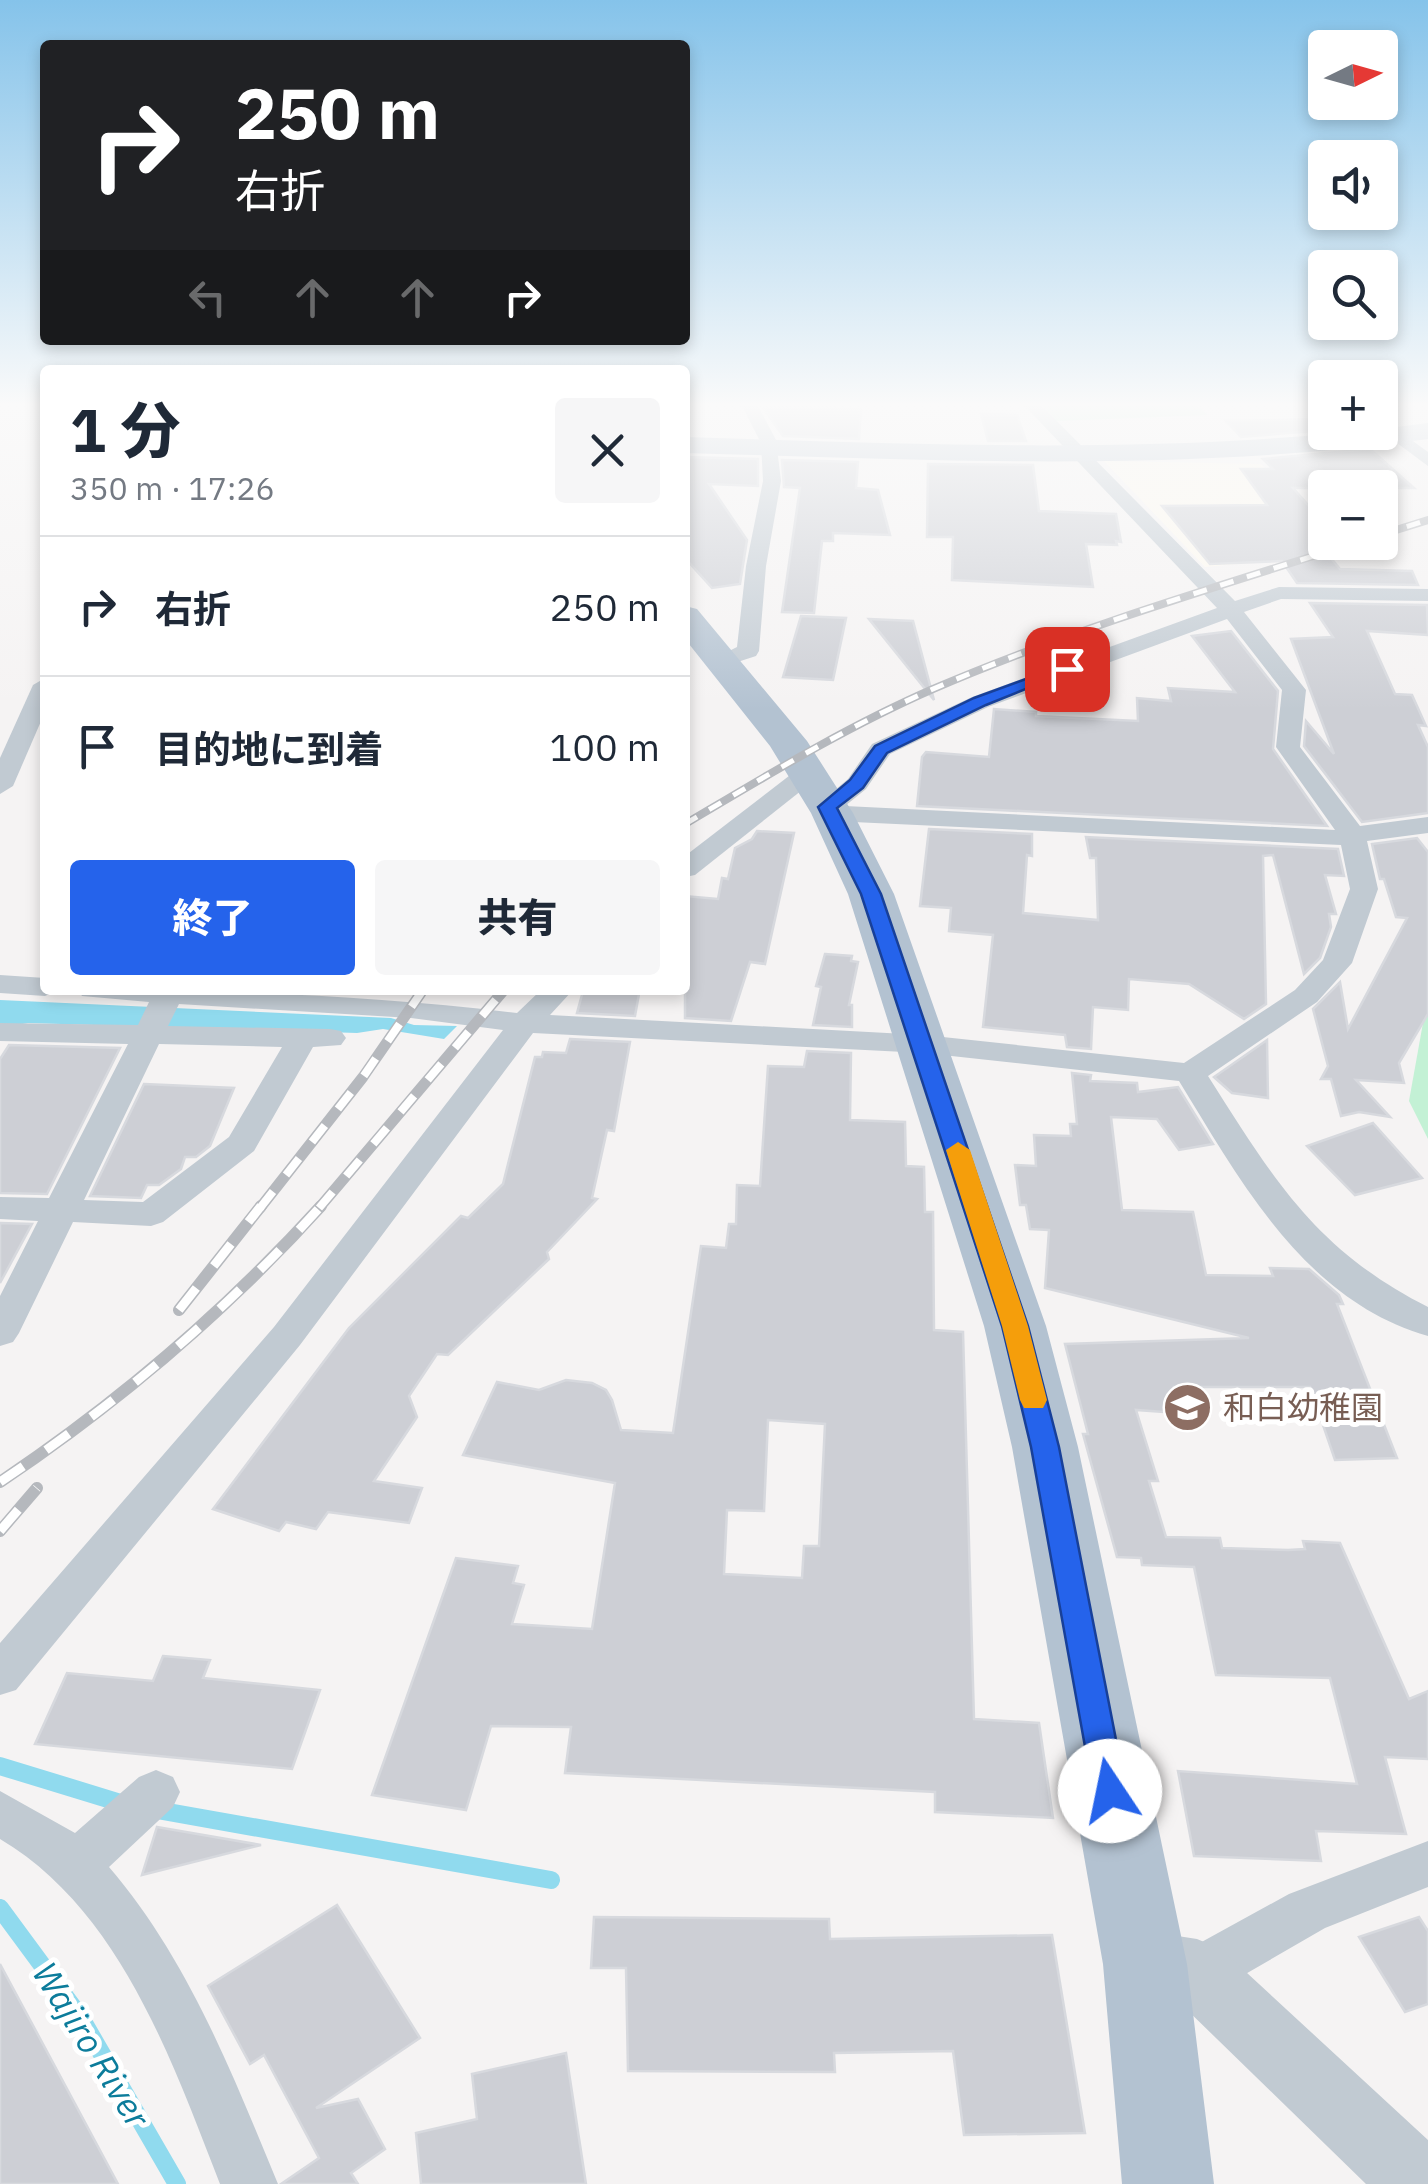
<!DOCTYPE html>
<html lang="ja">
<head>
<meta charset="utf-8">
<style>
  body { margin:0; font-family:"IBM Plex Sans","Noto Sans JP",sans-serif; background:#f6f6f7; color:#1f2937; height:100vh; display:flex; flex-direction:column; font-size:38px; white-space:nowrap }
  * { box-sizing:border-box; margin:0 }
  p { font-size:32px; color:#747a83 }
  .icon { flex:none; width:55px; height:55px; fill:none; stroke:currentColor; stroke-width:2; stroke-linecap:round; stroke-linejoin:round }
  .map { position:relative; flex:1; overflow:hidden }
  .drawer { position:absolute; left:40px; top:365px; width:650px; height:630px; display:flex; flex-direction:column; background:#fff; border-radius:10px; box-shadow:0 5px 15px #0003 }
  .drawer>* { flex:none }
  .banner { position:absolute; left:40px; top:40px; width:650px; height:305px; border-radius:10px; box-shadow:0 5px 15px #0003; background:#202124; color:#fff; overflow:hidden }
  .needle { width:65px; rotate:85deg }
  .fabs { position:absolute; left:1308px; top:30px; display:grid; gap:20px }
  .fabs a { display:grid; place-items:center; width:90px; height:90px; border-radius:10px; background:#fff; box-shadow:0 5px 15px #0003; font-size:50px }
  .pin { position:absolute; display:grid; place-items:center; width:85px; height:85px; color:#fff; margin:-42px; border-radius:20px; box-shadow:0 5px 15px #0006 }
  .me { position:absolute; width:110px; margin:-55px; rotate:349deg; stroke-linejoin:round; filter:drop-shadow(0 0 8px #0008) }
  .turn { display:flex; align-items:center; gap:35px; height:210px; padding:0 30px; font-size:45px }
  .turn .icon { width:130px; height:130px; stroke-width:2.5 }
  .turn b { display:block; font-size:70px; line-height:85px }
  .lanes { display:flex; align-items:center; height:95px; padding:0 30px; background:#0003; justify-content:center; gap:50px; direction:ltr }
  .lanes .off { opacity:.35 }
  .round { display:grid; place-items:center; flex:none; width:105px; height:105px; border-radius:10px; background:#f6f6f7 }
  .overview { display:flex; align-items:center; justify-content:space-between; height:170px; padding:0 30px }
  h1 { font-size:60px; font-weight:800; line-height:75px }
  .action { display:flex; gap:20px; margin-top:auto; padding:20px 30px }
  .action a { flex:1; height:115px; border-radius:10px; background:#2563eb; color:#fff; font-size:40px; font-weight:800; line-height:115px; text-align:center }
  .action a+a { background:#f6f6f7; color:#1f2937 }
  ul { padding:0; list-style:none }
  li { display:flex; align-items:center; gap:30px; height:140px; padding:0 30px; border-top:2px solid #e0e1e3 }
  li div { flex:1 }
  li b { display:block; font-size:38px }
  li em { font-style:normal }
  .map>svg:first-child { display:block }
</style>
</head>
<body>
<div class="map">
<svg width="1428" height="2184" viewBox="0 0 1428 2184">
  <rect width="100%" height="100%" fill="#f5f3f3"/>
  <path fill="#fdf9ef" d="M 1104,461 L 1261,464 L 1325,539 L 1247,563 L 1205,567 Z"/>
  <g fill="#c3f1d5">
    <path d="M 1042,404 L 1196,404 L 1208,415 L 1056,421 Z"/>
    <path d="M 1428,995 L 1428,1139 L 1409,1101 Z"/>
  </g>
  <path fill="#90daee" d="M 0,1000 L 391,1018 L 414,1025 L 457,1026 L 444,1039 L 383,1029 L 357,1033 L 28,1023 L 0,1028 Z"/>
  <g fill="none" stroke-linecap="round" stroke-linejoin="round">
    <g stroke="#90daee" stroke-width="18">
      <path d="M 0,1766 L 124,1804"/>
      <path d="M 157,1810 L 551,1880"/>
      <path d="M 0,1908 L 81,2018 L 177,2184"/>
    </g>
  </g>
  <g fill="#cdcfd5" stroke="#d7d9de" stroke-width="2.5" fill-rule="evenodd">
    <path d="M 762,406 L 861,409 L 859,439 L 783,436 Z"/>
    <path d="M 981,414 L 1017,415 L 1026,441 L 988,441 Z"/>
    <path d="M 1325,419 L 1325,430 L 1241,437 L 1226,421 Z"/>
    <path d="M 1370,449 L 1414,488 L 1293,488 L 1325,524 L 1325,551 L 1340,569 L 1412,571 L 1418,585 L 1297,583 L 1282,561 L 1210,564 L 1162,506 L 1267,505 L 1241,469 L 1273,469 L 1263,459 Z"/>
    <path d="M 685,457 L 758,459 L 758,486 L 709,484 L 747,540 L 740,584 L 712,588 L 685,558 Z"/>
    <path d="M 782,460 L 858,462 L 856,488 L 878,490 L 890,535 L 833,533 L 833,541 L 822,541 L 814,613 L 782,612 L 800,488 L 784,487 Z"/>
    <path d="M 928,464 L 1033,465 L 1039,511 L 1116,514 L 1121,542 L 1116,541 L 1117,545 L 1086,544 L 1093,587 L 952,580 L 953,537 L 927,537 Z"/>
    <path d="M 1310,603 L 1427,605 L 1428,635 L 1367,631 L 1395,694 L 1412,695 L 1426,726 L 1418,725 L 1428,747 L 1428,813 L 1362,822 L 1304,746 L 1306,721 L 1334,754 L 1291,639 L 1333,637 Z"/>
    <path d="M 801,616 L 846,618 L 833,680 L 783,677 Z"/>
    <path d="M 869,619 L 913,621 L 934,700 Z"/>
    <path d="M 1231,631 L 1278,691 L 1273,749 L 1327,826 L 917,806 L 922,757 L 926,752 L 989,757 L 994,709 L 1036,712 L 1036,716 L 1138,721 L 1137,698 L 1171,701 L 1168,688 L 1235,692 L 1192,636 Z"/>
    <path d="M 929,829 L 1032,834 L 1032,856 L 1027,855 L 1023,913 L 1098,920 L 1096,858 L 1090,858 L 1086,837 L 1338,849 L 1344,876 L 1325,875 L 1336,914 L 1329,914 L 1331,927 L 1320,958 L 1304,974 L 1273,855 L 1263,856 L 1266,1004 L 1244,1019 L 1189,984 L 1129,979 L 1128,1010 L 1093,1007 L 1091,1049 L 1067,1047 L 1065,1035 L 983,1027 L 993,935 L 949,931 L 951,908 L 920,906 Z"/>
    <path d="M 757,831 L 794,833 L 765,964 L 750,962 L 731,1021 L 685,1018 L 685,896 L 718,899 L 722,878 L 728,879 L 735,848 L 752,839 Z"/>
    <path d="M 1417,838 L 1428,852 L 1428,1014 L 1399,1063 L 1404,1083 L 1356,1080 L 1390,1117 L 1359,1112 L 1341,1116 L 1331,1079 L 1321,1079 L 1328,1066 L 1313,1009 L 1340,982 L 1348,1029 L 1407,918 L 1396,917 L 1384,879 L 1380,879 L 1372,844 Z"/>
    <path d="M 825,954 L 852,956 L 851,961 L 858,962 L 849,1005 L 852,1005 L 852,1027 L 813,1025 L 821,987 L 816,986 Z"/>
    <path d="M 583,991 L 639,994 L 635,1016 L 577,1013 Z"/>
    <path d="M 570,1039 L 630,1042 L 614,1131 L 607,1130 L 592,1198 L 597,1199 L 547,1252 L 549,1259 L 448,1355 L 437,1354 L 409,1396 L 417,1417 L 374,1481 L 422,1488 L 409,1523 L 328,1512 L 316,1529 L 286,1522 L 279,1531 L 213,1509 L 349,1328 L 461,1216 L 468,1218 L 503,1184 L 535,1057 L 542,1057 L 543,1052 L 566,1053 Z"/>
    <path d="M 1267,1040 L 1268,1098 L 1232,1093 L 1214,1077 Z"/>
    <path d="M 9,1045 L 120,1048 L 47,1194 L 0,1193 L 0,1059 Z"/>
    <path d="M 807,1051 L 851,1053 L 850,1120 L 905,1122 L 906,1166 L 924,1167 L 925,1212 L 933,1212 L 934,1330 L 963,1332 L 974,1719 L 1039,1723 L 1053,1818 L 935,1812 L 935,1792 L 565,1773 L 571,1727 L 491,1726 L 466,1810 L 372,1795 L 456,1558 L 518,1566 L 513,1583 L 524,1585 L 512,1624 L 592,1629 L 615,1483 L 463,1455 L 497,1382 L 539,1390 L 566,1380 L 592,1383 L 606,1390 L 612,1400 L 621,1430 L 673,1433 L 701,1246 L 726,1248 L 729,1224 L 736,1224 L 737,1185 L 760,1186 L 768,1066 L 804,1067 ZM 768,1420 L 825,1424 L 819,1546 L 804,1546 L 802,1578 L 724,1574 L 727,1510 L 764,1511 Z"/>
    <path d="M 1072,1073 L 1091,1075 L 1090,1081 L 1137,1083 L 1138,1092 L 1178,1087 L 1213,1144 L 1179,1150 L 1157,1119 L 1111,1117 L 1122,1210 L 1193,1212 L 1206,1275 L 1273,1276 L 1270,1268 L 1309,1269 L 1339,1295 L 1343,1304 L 1337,1304 L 1397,1458 L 1335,1460 L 1310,1387 L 1174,1387 L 1177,1413 L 1136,1410 L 1158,1481 L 1149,1481 L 1166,1537 L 1220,1538 L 1222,1548 L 1288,1550 L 1305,1549 L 1303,1541 L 1340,1543 L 1409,1699 L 1428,1691 L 1428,1759 L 1385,1757 L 1406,1834 L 1316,1831 L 1321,1861 L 1194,1856 L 1178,1771 L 1357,1784 L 1330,1678 L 1216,1675 L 1194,1567 L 1142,1565 L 1141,1558 L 1117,1557 L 1083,1434 L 1088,1434 L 1065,1344 L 1249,1338 L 1045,1288 L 1049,1230 L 1030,1229 L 1026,1205 L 1020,1205 L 1015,1165 L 1036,1166 L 1034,1135 L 1071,1136 L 1070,1124 L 1077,1124 Z"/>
    <path d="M 144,1084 L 234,1088 L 210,1146 L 196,1157 L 185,1157 L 181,1169 L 159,1185 L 147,1185 L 141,1198 L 90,1196 Z"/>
    <path d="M 1373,1123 L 1422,1178 L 1355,1195 L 1307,1146 Z"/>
    <path d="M 0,1223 L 32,1224 L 0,1283 Z"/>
    <path d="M 163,1656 L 210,1660 L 203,1678 L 320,1690 L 292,1769 L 35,1744 L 67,1673 L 153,1681 Z"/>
    <path d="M 157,1827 L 261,1845 L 142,1875 Z"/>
    <path d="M 337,1905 L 420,2038 L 316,2108 L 358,2099 L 385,2149 L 351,2173 L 358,2184 L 281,2184 L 319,2158 L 264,2055 L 250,2064 L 208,1986 Z"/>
    <path d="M 594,1917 L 829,1919 L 830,1939 L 1052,1935 L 1085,2133 L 964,2135 L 953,2051 L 834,2053 L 835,2072 L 628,2071 L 626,1968 L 591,1968 Z"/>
    <path d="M 1419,1917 L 1428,1931 L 1428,2004 L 1405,2012 L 1359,1937 Z"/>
    <path d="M 0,1964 L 118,2184 L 0,2184 Z"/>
    <path d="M 566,2053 L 586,2184 L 421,2184 L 416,2133 L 477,2119 L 472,2074 Z"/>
  </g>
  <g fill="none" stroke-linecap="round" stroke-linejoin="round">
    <g fill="#c1cad2" fill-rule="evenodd">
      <path d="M 741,404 L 757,404 L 776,440 L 781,481 L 766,566 L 759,651 L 756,656 L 722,667 L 711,660 L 737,647 L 746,566 L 763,481 L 761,443 Z"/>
      <path d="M 1023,404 L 1040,404 L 1235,601 L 1279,587 L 1428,589 L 1428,601 L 1281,599 L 1244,612 L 1306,690 L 1300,747 L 1360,826 L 1428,817 L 1428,833 L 1367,841 L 1378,889 L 1352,963 L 1317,1002 L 1208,1076 C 1273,1178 1315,1250 1428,1307 L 1428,1336 C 1305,1301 1241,1182 1179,1081 L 924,1053 L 533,1033 L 300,1345 L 16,1690 L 0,1695 L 0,1643 L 274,1327 L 503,1030 L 411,1018 L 179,1004 L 168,1026 L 330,1029 L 341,1031 L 346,1038 L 341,1045 L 313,1047 L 254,1151 L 163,1222 L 151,1226 L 73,1222 L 19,1333 L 13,1342 L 0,1346 L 0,1296 L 38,1221 L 0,1219 L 0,1197 L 49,1198 L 128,1044 L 0,1041 L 0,1023 L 138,1025 L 149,1002 L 82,996 L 78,990 C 225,990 370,995 517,1013 L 541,990 L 573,990 L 550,1015 L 924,1035 L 1184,1063 L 1295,990 L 1323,960 L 1350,889 L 1341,845 L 832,821 L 823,819 L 815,807 L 848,779 L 872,744 L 972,697 L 1217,608 ZM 1227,619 L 1282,690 L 1276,747 L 1335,830 L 845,806 L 866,789 L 890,754 L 988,707 ZM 159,1044 L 282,1047 L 229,1137 L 143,1202 L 84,1200 Z"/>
      <path d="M 1399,431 L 1428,452 L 1428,466 L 1393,440 L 1393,432 Z"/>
      <path d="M 45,678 L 45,712 L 13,786 L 0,794 L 0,758 L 33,685 Z"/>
      <path d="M 807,766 L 820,774 L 816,779 L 695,875 L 685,877 L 685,856 L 798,769 Z"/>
      <path d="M 0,975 L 45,978 L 45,990 L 58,990 L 45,996 L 0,993 Z"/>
      <path d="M 156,1770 L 173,1777 L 180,1792 L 173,1807 L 109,1867 C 188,1959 232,2073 278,2184 L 220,2184 C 172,2061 120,1910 0,1839 L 0,1791 L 75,1833 L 139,1777 Z"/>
      <path d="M 1428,1841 L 1428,1887 L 1325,1928 L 1216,1991 L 1197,1999 L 1178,1991 L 1171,1973 L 1178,1955 L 1289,1894 Z"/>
    </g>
    <path fill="#c1cad2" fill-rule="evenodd" d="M 1145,1931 L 1197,1939 L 1221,1949 L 1428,2140 L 1428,2184 L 1366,2184 L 1180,2003 L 1145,1997 L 1121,1988 L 1111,1964 L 1121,1940 Z"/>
    <path fill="#c1cbd6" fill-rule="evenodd" d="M 1428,423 L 1428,439 C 1180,473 934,460 685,453 L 685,437 C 935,445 1183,456 1428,423 Z"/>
    <path fill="#b3c2d1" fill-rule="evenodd" d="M 685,606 L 697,609 L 807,741 L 853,813 L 894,894 L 1046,1326 L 1078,1447 L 1187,1964 L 1214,2184 L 1122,2184 L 1103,1964 L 1012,1447 L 984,1326 L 848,894 L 811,813 L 770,746 L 685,639 Z"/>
    <defs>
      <g id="rail-far2">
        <path d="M 1380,535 L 1428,520"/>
        <path d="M 685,824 C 766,776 846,727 933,689 C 1070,630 1215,587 1358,542"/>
      </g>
      <g id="rail-far1">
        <path d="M 260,1208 L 363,1077 L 423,990"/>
        <path d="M 319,1208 L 504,990"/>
      </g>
      <g id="rail">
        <path d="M 179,1310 L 261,1206"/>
        <path d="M 0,1482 C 119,1402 225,1312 321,1206"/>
        <path d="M 0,1531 L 37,1488"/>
      </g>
    </defs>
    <use href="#rail-far2" stroke="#b5b8bd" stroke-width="8"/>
    <use href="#rail-far1" stroke="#b5b8bd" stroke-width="11"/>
    <use href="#rail" stroke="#b5b8bd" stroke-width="12"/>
    <use href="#rail-far2" stroke="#fff" stroke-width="5" stroke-dasharray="14" stroke-linecap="butt"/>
    <use href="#rail-far1" stroke="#fff" stroke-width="8" stroke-dasharray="21" stroke-linecap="butt"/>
    <use href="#rail" stroke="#fff" stroke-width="9" stroke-dasharray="28" stroke-linecap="butt"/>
  </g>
  <linearGradient id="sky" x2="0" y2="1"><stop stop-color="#85c3ea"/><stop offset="0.57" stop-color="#fafafa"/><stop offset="1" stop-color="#fafafa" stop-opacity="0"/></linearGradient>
  <rect width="1428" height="710" fill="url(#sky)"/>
  <path fill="#2563eb" stroke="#184099" stroke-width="2.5" d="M 1061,666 L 1075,669 L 986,705 L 887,753 L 863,788 L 837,808 L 881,894 L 1028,1326 L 1059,1447 L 1126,1791 L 1121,1802 L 1110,1806 L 1098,1802 L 1093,1791 L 1031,1447 L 1002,1326 L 861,894 L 818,807 L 850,780 L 875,746 L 974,698 Z"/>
  <path fill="#f59e0b" d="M 958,1142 L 970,1150 L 1028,1326 L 1047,1400 L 1043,1408 L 1024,1408 L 1020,1400 L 1002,1326 L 946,1150 Z"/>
  <defs>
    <symbol id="school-disc" viewBox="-11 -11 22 22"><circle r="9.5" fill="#8d6e63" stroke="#fff"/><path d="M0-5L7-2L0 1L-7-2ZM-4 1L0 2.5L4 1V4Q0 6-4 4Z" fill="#fff"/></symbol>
  </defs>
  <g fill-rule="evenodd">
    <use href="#school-disc" x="1160" y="1380" width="55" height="55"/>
  </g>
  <g text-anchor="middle" stroke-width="10" stroke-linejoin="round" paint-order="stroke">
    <g font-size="32" fill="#785e54" stroke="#fff" text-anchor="start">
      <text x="1223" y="1419">和白幼稚園</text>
    </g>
    <g font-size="35" font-style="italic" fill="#0c7c9b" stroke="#fff">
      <text transform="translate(91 2045) rotate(58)" y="12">Wajiro River</text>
    </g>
  </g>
</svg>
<div class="fabs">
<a><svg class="needle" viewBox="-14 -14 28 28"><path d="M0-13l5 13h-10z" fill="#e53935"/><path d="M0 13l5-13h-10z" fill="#747a83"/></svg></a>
<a><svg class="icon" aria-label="sound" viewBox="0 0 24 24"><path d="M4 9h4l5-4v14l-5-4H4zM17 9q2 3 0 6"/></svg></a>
<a><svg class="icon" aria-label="search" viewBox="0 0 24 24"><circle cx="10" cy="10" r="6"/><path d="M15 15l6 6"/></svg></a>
<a>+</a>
<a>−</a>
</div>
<div class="pin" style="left:1067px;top:669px;background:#d93025"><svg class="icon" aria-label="arrive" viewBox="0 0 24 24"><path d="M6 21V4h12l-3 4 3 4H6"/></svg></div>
<svg class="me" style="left:1110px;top:1791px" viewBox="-20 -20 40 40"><circle r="19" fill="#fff"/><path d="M0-13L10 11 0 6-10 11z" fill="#2563eb"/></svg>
<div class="banner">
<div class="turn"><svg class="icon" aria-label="right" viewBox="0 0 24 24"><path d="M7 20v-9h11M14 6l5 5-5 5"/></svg><div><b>250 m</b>右折</div></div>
<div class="lanes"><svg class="icon off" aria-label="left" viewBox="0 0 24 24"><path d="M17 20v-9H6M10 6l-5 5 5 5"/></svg><svg class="icon off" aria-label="ahead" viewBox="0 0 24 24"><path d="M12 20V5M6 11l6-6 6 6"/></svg><svg class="icon off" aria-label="ahead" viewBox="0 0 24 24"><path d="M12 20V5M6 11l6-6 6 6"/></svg><svg class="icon" aria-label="right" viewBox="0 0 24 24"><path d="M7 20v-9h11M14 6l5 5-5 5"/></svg></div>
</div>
<section class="drawer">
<div class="overview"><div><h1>1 分</h1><p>350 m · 17:26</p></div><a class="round"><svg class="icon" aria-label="close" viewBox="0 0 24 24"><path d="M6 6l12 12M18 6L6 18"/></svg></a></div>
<ul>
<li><svg class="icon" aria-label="right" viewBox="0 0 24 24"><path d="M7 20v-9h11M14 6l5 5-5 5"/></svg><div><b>右折</b></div><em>250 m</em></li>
<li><svg class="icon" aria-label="arrive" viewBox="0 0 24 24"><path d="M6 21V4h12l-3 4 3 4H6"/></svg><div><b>目的地に到着</b></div><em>100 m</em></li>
</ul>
<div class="action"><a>終了</a><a>共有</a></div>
</section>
</div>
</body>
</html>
